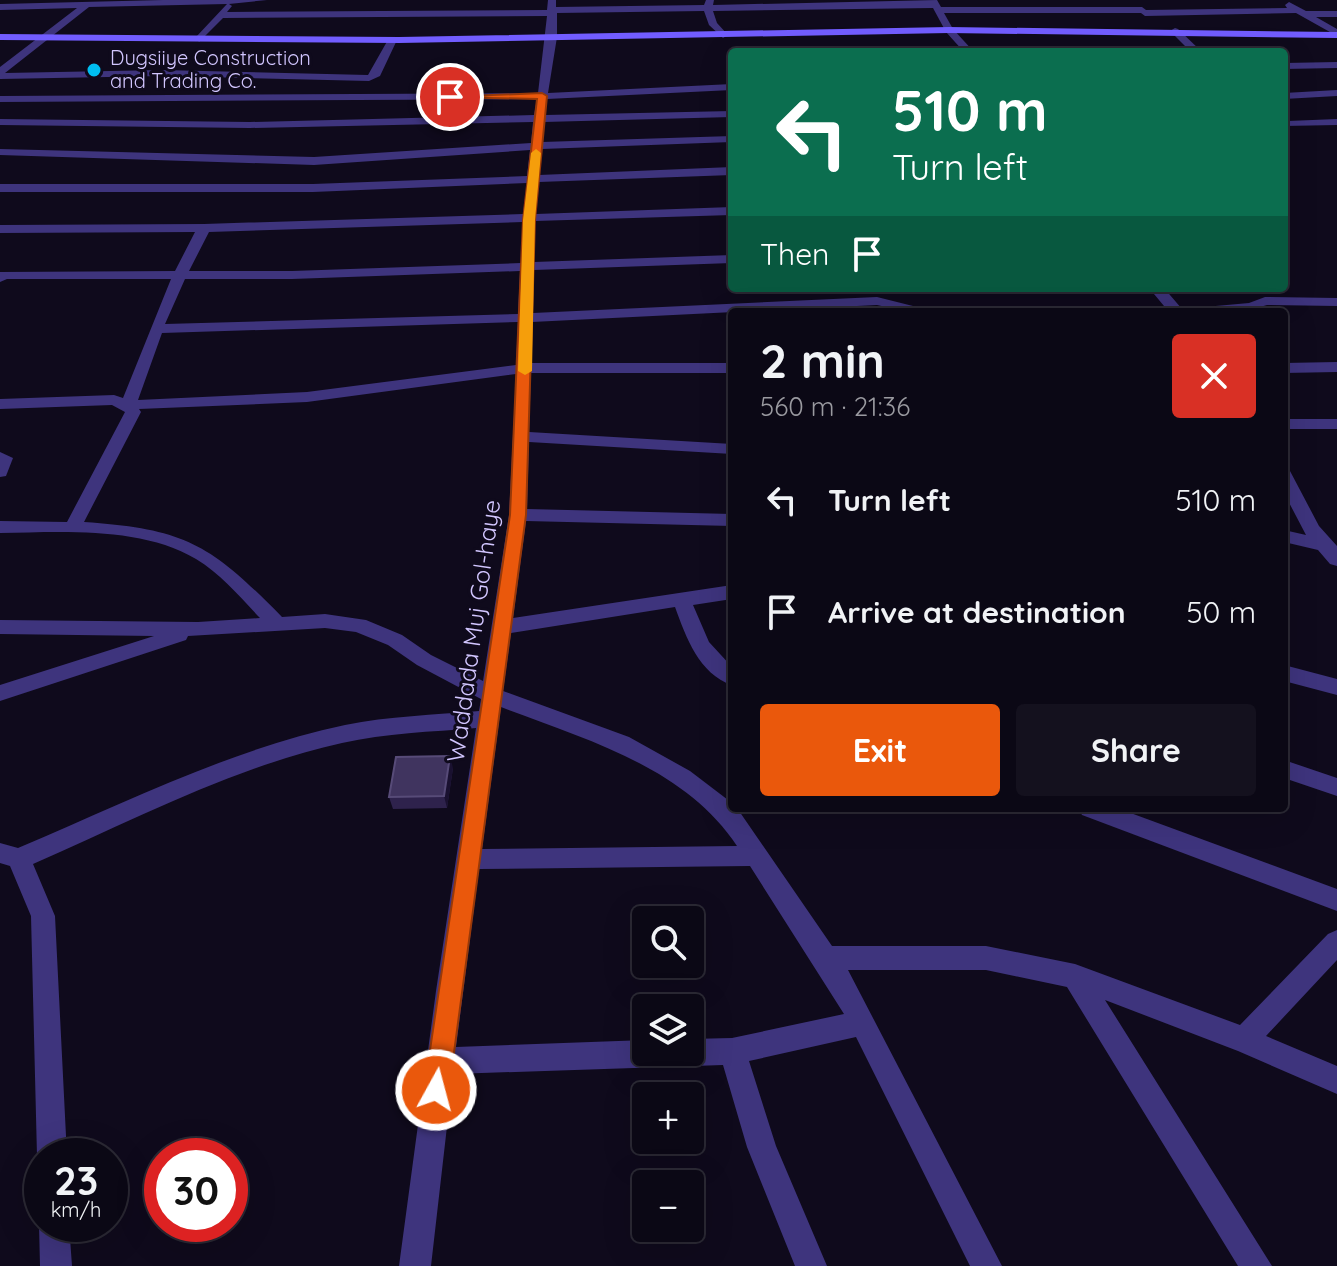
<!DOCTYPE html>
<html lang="en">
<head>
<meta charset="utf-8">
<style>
  body { margin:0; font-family:Quicksand,sans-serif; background:#14111e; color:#f1f3f6; height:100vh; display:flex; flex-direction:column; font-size:30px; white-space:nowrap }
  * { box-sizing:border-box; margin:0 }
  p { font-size:26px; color:#9a9aa0 }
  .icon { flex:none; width:44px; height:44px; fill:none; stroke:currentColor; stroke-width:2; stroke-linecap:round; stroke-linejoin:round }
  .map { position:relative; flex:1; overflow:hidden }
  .details { position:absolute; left:728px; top:308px; width:560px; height:504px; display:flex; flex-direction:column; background:#0b0815; border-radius:8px; box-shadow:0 8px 32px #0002,0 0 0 2px #2b2934 }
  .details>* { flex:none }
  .banner { position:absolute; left:728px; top:48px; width:560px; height:244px; border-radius:8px; box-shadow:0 8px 32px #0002,0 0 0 2px #2b2934; background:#0b6e4f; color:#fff; overflow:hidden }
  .fabs { position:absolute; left:632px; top:906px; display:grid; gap:16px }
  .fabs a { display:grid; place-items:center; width:72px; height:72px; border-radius:8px; background:#0b0815; box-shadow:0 8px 32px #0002,0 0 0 2px #2b2934; font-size:40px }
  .speed { position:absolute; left:24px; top:1138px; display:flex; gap:16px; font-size:40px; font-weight:700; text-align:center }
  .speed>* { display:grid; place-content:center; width:104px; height:104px; border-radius:50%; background:#0b0815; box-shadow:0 8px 32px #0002,0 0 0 2px #2b2934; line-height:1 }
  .speed small { font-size:20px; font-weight:400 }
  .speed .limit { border:12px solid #d22; background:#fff; color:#111 }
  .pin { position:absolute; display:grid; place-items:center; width:68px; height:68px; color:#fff; margin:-34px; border:4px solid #fff; border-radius:50%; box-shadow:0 2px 8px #0007 }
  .me { position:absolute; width:88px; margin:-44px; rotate:7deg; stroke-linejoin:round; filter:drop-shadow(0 0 6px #0008) }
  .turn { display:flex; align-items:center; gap:28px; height:168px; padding:0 32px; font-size:36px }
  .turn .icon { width:104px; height:104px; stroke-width:2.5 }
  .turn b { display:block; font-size:56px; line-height:68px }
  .then { display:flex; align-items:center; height:76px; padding:0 32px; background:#0003; gap:16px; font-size:30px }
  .round { display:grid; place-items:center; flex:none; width:84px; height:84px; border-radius:8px; background:#14111e }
  .overview { display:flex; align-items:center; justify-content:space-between; height:136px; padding:0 32px }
  h1 { font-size:48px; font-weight:800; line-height:60px }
  .cta { display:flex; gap:16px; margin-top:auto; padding:16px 32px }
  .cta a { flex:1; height:92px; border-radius:8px; background:#ea580c; color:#fff; font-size:32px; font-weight:800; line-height:92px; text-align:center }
  .cta a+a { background:#14111e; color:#f1f3f6 }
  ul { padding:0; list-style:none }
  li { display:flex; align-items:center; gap:24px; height:112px; padding:0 32px }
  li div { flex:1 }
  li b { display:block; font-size:30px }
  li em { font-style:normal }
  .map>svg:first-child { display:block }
</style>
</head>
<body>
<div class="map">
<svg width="1337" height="1266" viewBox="0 0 1337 1266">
  <rect width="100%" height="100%" fill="#0f0a1c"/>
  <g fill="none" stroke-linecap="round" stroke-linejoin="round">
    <g fill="#3e347d" fill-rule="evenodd">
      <path d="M 163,0 L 267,0 L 229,4 L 232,6 L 227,12 L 547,10 L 548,0 L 556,0 L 556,7 L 704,5 L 706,0 L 714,0 L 713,5 L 937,0 L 941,7 L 1142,7 L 1146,10 L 1287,8 L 1285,5 L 1289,2 L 1306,11 L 1337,11 L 1337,17 L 1316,17 L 1337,29 L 1337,36 L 1296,13 L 1145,16 L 1141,13 L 944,13 L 953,29 L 974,52 L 964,52 L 946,32 L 933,8 L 713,11 L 717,23 L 728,35 L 723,38 L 709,25 L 704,11 L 557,13 L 557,37 L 548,93 L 732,84 L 732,90 L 547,99 L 545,115 L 732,111 L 732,117 L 544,122 L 542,142 L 732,136 L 732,142 L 542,149 L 539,175 L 732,167 L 732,175 L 539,182 L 536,214 L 732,207 L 732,215 L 535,221 L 534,262 L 732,255 L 732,263 L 534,270 L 533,313 L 877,297 L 937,312 L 909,312 L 877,305 L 532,322 L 531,363 L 732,363 L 732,373 L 531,373 L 529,432 L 732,444 L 732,454 L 529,442 L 527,509 L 732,514 L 732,526 L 526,521 L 513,618 L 732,585 L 732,599 L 693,605 L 709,642 L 732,667 L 732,685 C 699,674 686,637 675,607 L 511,633 L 503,691 L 629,737 L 690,771 L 732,803 L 732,808 L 737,808 L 832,946 L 986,946 L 1075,964 L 1240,1025 L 1328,934 L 1337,930 L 1337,960 L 1266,1036 L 1337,1066 L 1337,1094 L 1238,1051 L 1105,1000 L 1272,1266 L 1238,1266 L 1067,987 L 986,970 L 848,970 L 1002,1266 L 970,1266 L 856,1037 L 749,1061 L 776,1146 L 827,1266 L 795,1266 L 747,1147 L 723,1065 L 453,1074 L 431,1266 L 399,1266 L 436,991 L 476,728 C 431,732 386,733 342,743 C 234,767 134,820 33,864 L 55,916 L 67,1156 L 42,1156 L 42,1166 L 37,1156 L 31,916 L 10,866 L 0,863 L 0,843 L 18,848 C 125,803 231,749 345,725 C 389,716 434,715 479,711 L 481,699 L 417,665 L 388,645 L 356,632 L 325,628 L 188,636 L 186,640 L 0,701 L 0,685 L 154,636 L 0,634 L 0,620 L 198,622 L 260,618 C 240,597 221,574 196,559 C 141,526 61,532 0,533 L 0,521 L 67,522 L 125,412 L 112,405 L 0,409 L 0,399 L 114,395 L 123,398 L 171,279 L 7,279 L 0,282 L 0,272 L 175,271 L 195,232 L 0,233 L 0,225 L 204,224 L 523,214 L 527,183 L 313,192 L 0,192 L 0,184 L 313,184 L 527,176 L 530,150 L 314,165 L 0,155 L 0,149 L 314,157 L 531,143 L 533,122 L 250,128 L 0,125 L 0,119 L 250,122 L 534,115 L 537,99 L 0,102 L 0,96 L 538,93 L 547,16 L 223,18 L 199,42 L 196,37 L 227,4 L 89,7 L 5,73 L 162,70 L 368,75 L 389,38 L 397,40 L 380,76 L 369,81 L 162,76 L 0,79 L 0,67 L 77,8 L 0,10 L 0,4 ZM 523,222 L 521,263 L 292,271 L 189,271 L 209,232 ZM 520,271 L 518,314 L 165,324 L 185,279 L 292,279 ZM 518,322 L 516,365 L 307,392 L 138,400 L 162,333 ZM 516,374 L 509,515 L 483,681 L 431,655 L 402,635 L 366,620 L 325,614 L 282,617 C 211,545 187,529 84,522 L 141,412 L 139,409 L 307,402 ZM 501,707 C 585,739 685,767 737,846 L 482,849 ZM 750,866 L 844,1014 L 732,1038 L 690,1039 L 690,1052 L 646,1052 L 646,1040 L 456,1047 L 479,869 Z"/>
      <path d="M 1175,28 L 1178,29 L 1202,52 L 1191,52 L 1170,31 Z"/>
      <path d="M 1337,62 L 1337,68 L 1284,69 L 1284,63 Z"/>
      <path d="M 1337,90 L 1337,96 L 1284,99 L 1284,93 Z"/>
      <path d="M 1337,119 L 1337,125 L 1284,126 L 1284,122 L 1288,121 Z"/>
      <path d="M 1149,288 L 1164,288 L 1182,309 L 1249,303 L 1265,297 L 1337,298 L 1337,306 L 1267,305 L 1243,312 L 1169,312 Z"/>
      <path d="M 1337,362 L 1337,372 L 1284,373 L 1284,363 Z"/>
      <rect x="1284" y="419" width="53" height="10"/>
      <path d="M 0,452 L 13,458 L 6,476 L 0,477 Z"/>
      <path d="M 1284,470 L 1290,471 L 1319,526 L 1337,546 L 1337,566 L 1330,564 L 1318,550 L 1284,542 L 1284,530 L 1306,535 L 1284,493 Z"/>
      <path d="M 1284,665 L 1337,679 L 1337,695 L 1284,681 Z"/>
      <path d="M 1284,760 L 1337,778 L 1337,796 L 1284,778 Z"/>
      <path d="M 1078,808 L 1117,808 L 1337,889 L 1337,911 L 1082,815 Z"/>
      <path d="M 42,1216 L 42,1224 L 69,1224 L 72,1266 L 40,1266 L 39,1224 Z"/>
    </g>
    <path fill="#725dff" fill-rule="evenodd" d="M 949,27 L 1337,32 L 1337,38 L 949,33 L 399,43 L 0,40 L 0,34 L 399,37 Z"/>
  </g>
  <path fill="#2e224c" d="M 453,768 L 447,808 L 393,809 L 389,797 Z"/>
  <path fill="#1a1130" d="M 450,756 L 453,768 L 447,808 L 444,796 Z"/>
  <path fill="#40345f" stroke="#574b78" stroke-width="2" d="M 450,756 L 444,796 L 389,797 L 396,757 Z"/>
  <path fill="#ea580c" stroke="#983908" stroke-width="2" d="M 542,93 L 547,96 L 535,220 L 526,515 L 449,1090 L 445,1099 L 436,1103 L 427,1099 L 424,1090 L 510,515 L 523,220 L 537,99 L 445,97 Z"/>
  <path fill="#f59e0b" d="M 536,149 L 541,153 L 535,220 L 532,371 L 525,375 L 518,371 L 523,220 L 531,153 Z"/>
  <circle fill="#00bef1" stroke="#0f0a1c" stroke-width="3" cx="94" cy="70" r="8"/>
  <g text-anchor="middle" stroke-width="6" stroke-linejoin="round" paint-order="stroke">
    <g font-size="20" fill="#d2c6ff" stroke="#0f0a1c" text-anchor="start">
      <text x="110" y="65">Dugsiiye Construction<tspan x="110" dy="23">and Trading Co.</tspan></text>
    </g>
    <g font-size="24" fill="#d2c6ff" stroke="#0f0a1c">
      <text transform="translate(474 631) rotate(-82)" y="8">Waddada Muj Gol-haye</text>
    </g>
  </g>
</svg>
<div class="fabs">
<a><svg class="icon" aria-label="search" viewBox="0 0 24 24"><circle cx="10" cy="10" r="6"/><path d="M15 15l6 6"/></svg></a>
<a><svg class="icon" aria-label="layers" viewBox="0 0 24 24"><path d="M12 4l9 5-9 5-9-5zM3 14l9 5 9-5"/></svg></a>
<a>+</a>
<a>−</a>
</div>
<div class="speed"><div>23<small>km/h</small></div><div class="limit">30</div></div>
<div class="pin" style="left:450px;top:97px;background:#d93025"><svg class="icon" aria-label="arrive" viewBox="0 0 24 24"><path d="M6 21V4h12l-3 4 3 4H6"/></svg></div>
<svg class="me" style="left:436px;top:1090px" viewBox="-20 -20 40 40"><circle r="17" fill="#ea580c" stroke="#fff" stroke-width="3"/><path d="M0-11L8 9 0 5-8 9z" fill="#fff"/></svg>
<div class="banner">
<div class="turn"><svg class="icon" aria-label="left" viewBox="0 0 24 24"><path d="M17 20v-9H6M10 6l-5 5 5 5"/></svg><div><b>510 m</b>Turn left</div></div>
<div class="then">Then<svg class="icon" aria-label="arrive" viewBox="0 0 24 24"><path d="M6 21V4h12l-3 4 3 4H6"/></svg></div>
</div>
<section class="details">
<div class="overview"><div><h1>2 min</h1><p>560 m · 21:36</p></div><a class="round" style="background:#d93025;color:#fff"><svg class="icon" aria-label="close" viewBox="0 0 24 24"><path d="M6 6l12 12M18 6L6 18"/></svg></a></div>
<ul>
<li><svg class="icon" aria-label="left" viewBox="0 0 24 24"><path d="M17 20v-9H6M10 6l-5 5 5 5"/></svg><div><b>Turn left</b></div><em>510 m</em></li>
<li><svg class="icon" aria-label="arrive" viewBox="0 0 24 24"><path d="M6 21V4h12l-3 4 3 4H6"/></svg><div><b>Arrive at destination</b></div><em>50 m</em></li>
</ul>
<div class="cta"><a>Exit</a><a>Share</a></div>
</section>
</div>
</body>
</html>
